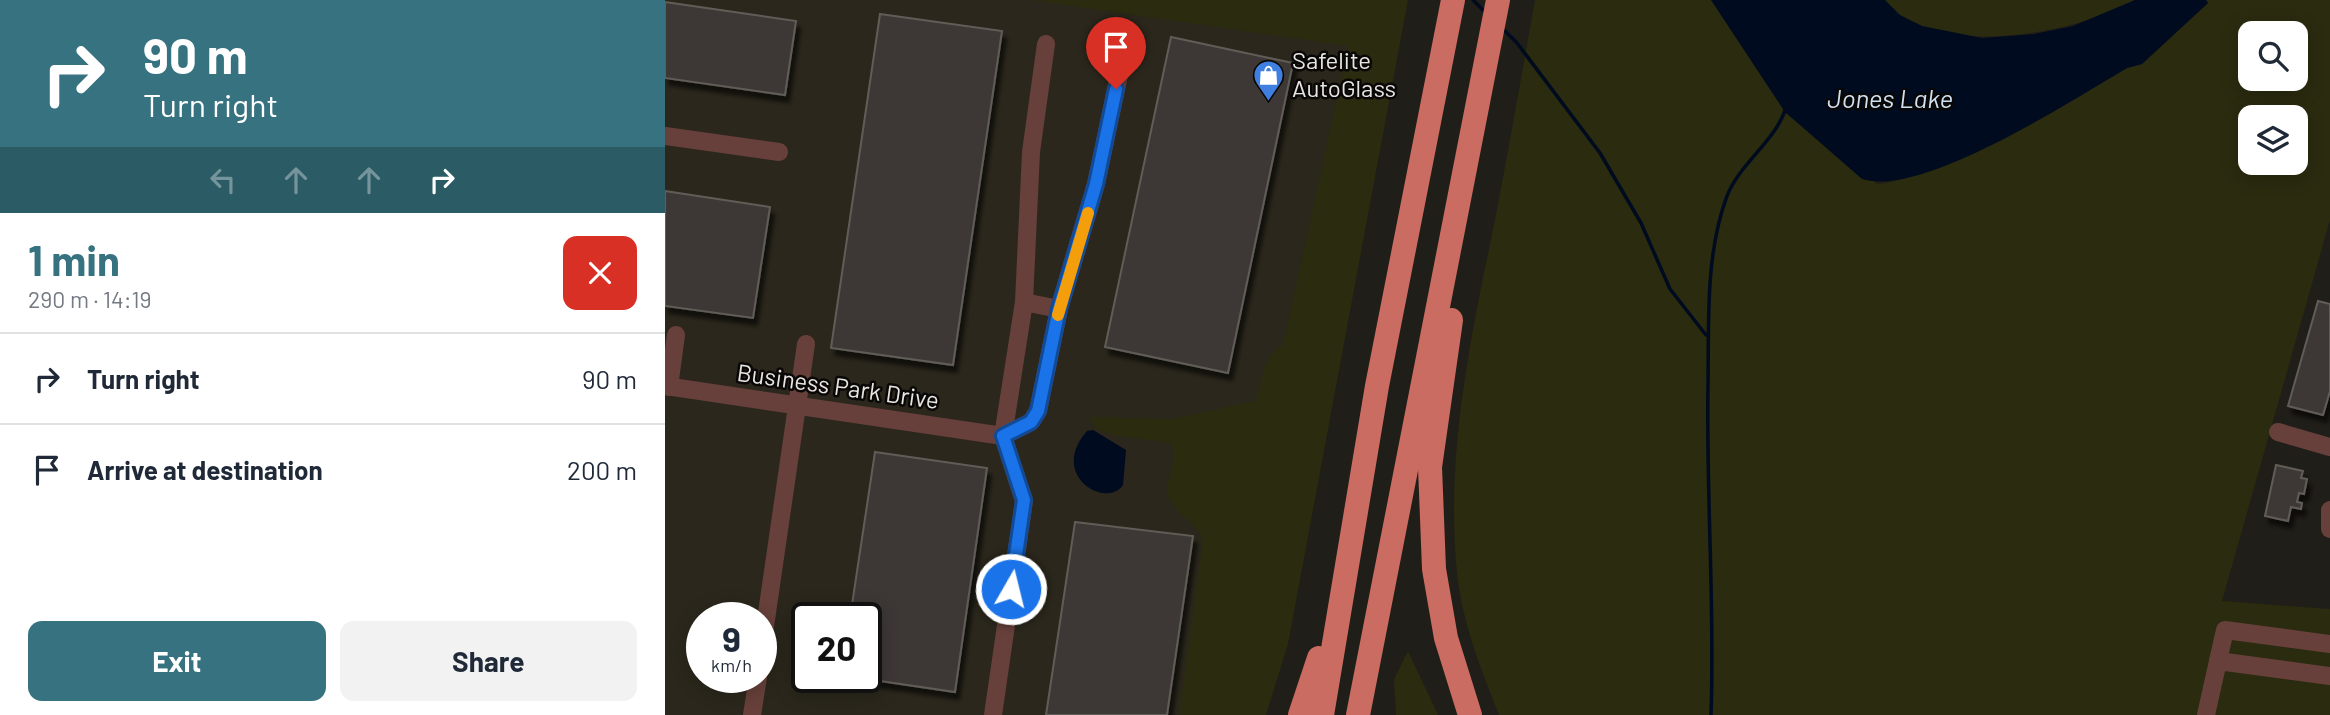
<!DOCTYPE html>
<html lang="en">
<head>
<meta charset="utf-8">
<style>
  body { margin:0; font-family:Barlow,sans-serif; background:#f2f2f3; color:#1f2937; height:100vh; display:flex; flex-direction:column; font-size:26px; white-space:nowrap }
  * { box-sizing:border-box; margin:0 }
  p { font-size:23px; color:#747a83 }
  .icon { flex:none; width:38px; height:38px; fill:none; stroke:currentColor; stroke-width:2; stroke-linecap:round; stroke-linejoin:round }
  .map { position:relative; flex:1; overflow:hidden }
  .panel { display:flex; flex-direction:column; background:#fff; width:665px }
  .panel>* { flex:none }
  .hud { background:#36727f; color:#fff; overflow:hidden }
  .buttons { position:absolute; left:1573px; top:21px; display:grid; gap:14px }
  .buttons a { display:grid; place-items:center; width:70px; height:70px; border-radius:14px; background:#fff; box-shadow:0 4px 18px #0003; font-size:35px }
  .speed { position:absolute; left:21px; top:602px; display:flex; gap:14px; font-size:35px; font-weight:700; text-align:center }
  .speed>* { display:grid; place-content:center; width:91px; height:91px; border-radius:50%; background:#fff; box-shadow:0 4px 18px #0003; line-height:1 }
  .speed small { font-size:18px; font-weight:400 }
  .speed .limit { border:4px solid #111; border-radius:10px; background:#fff; color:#111 }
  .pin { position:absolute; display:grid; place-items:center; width:60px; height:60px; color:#fff; margin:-72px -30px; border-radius:50% 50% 50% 0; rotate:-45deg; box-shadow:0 0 7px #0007 }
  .pin .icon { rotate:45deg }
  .me { position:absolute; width:77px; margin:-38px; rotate:8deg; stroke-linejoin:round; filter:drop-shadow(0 0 5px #0008) }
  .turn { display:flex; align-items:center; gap:24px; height:147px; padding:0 28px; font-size:32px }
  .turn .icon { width:91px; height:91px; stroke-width:2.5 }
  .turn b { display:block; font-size:49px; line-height:60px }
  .lanes { display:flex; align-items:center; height:66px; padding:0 28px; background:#0003; justify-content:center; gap:35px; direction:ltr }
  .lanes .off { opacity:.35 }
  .round { display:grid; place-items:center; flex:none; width:74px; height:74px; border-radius:14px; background:#f2f2f3 }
  .headline { display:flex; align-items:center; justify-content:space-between; height:119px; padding:0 28px }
  h1 { font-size:42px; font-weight:700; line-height:52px; color:#36727f }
  .button { display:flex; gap:14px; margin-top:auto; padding:14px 28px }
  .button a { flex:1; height:80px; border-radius:14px; background:#36727f; color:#fff; font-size:28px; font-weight:700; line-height:80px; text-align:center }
  .button a+a { background:#f2f2f3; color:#1f2937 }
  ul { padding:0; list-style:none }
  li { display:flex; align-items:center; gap:21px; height:91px; padding:0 28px; border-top:2px solid #e0e1e3 }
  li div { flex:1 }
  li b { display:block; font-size:26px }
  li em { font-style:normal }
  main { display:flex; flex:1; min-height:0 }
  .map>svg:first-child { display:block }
</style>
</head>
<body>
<main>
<section class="panel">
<div class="hud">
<div class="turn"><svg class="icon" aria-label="right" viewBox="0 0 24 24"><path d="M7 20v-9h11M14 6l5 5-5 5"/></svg><div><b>90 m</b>Turn right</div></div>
<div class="lanes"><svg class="icon off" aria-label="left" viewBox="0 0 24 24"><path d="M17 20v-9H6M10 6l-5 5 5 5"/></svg><svg class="icon off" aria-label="ahead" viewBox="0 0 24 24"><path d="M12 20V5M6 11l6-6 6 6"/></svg><svg class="icon off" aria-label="ahead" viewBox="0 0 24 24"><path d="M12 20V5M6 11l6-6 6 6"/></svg><svg class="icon" aria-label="right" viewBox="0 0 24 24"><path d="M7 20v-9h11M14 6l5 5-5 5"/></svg></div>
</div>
<div class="headline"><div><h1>1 min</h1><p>290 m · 14:19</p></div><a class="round" style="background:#d93025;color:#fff"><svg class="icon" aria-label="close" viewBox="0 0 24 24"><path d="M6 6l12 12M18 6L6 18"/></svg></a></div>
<ul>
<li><svg class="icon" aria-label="right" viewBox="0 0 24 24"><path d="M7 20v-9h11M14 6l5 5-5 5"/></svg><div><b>Turn right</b></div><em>90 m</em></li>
<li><svg class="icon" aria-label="arrive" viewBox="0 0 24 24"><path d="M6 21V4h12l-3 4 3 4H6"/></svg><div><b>Arrive at destination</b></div><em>200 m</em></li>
</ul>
<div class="button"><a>Exit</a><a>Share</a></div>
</section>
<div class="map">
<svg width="1665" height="715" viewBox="0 0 1665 715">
  <defs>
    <filter id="shadow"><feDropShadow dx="4" dy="7" stdDeviation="2" flood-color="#0009"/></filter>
  </defs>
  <rect width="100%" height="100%" fill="#201e18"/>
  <path fill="#2b271c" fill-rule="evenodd" d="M 0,0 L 709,0 L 572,715 L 0,715 ZM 37,618 L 96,618 L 96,677 L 37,677 ZM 142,618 L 201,618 L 201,677 L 142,677 Z"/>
  <g fill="#2a2b0f" fill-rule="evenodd">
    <path d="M 366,0 L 743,0 L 623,644 L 601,715 L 514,715 L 538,538 C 528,521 508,513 503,494 C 500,480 512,463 507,444 C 485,436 431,442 424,417 L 508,419 L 590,401 C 596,382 599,353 618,345 L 683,46 Z"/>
    <path d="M 870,0 L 1046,0 L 1212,184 C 1228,183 1243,177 1259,172 C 1331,148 1396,107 1462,68 L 1477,64 L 1543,3 L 1541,0 L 1665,0 L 1665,220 L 1557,601 L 1665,609 L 1665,715 L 834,715 C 816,669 797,622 792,573 C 780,455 806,335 830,220 C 844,147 857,73 870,0 ZM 1586,33 L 1631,33 L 1631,79 L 1586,79 ZM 1586,117 L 1631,117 L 1631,163 L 1586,163 Z"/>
    <path d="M 1220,0 L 1470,0 C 1416,33 1262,62 1220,0 Z"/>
    <path d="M 743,651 L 773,715 L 731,715 L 729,679 Z"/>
  </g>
  <g fill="#000b1f">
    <path d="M 1046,0 L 1220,0 L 1235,15 L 1257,26 L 1317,38 L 1369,34 L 1408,26 L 1470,0 L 1541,0 L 1543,3 L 1477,64 L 1462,68 C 1407,100 1257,198 1197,179 L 1120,112 Z"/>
    <path d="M 428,430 L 461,450 L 458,485 C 441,510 383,475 422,431 Z"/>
  </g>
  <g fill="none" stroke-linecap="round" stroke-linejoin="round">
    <g stroke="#000b1f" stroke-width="3.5">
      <path d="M 808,0 L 821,13"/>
      <path d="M 837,28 L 852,43 L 935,153 L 976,223 L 1005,289 L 1041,335"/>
      <path d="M 1046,715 C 1050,605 1041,495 1043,385 C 1044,323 1040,255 1062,196 C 1074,164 1112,140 1121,107"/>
    </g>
  </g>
  <g fill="#3d3934" stroke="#615d58" stroke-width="2" filter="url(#shadow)">
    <path d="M 0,2 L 131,21 L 120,95 L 0,78 Z"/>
    <path d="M 215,14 L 337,31 L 288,365 L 166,348 Z"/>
    <path d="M 506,37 L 628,63 L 563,373 L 440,347 Z"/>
    <path d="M 0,191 L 105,207 L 88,318 L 0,306 Z"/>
    <path d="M 1653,301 L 1665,304 L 1665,391 L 1658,415 L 1623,406 Z"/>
    <path d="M 210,452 L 322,468 L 290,692 L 188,677 L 201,677 L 201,618 L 185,618 Z"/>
    <path d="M 1611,465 L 1638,471 L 1636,478 L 1642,479 L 1639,494 L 1634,493 L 1632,502 L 1637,503 L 1636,509 L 1626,507 L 1623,521 L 1600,516 Z"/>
    <path d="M 410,522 L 528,536 L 502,715 L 381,715 Z"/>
  </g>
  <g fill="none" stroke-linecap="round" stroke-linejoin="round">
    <g stroke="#67403b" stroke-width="18">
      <path d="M 0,136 L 114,152"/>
      <path d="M 359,302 L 366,152 L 381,44"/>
      <path d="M 0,386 L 338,436"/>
      <path d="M 4,387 L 11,335"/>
      <path d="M 1613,432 L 1665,447"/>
      <path d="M 338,436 L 366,422 L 373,411 L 394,309 L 431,184 L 461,42"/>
      <path d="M 1665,510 L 1665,529"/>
      <path d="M 96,654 L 141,344"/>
      <path d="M 1553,661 L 1560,630 L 1665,644"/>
      <path d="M 87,715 L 93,677"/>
      <path d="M 328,715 L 359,501 L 338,436 L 359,302 L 394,309"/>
      <path d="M 1541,715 L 1553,661 L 1665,676"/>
    </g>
    <g stroke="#cb6c62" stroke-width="24">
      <path d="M 786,320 L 765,467 L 769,569 L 781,638 L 805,715"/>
      <path d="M 635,715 L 654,658"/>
      <path d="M 657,715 L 712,386 L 788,0"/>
      <path d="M 693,715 L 833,0"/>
    </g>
  </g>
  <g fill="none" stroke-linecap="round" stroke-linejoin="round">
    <defs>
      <path id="route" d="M 346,589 L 359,500 L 338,436 L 366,422 L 373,411 L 394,309 L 431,184 L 451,89"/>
    </defs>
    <use href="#route" stroke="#114b97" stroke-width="18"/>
    <use href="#route" stroke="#1a73e8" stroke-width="12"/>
    <path stroke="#f59e0b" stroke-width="12" d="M 393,315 L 423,213"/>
  </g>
  <defs>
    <symbol id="shop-pin" viewBox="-11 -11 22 30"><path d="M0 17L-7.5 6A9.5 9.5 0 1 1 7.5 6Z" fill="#3f7fe0" stroke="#090806"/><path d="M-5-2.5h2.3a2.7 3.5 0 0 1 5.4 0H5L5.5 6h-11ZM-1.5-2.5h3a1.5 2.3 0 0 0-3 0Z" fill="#fff"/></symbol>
  </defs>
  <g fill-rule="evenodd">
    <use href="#shop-pin" x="586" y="58" width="35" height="47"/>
  </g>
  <g text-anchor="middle" stroke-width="5" stroke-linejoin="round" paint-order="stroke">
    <g font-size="24" fill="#e8e6e3" stroke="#090806" text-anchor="start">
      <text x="627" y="69">Safelite<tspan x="627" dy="28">AutoGlass</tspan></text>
    </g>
    <g font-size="24" fill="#e8e6e3" stroke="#090806">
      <text transform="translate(173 387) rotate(8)" y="8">Business Park Drive</text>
    </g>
    <g font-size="26" font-style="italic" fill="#d0dff2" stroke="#090806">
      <text x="1225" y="108">Jones Lake</text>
    </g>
  </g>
</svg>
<div class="buttons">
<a><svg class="icon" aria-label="search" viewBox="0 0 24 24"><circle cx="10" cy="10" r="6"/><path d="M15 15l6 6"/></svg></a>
<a><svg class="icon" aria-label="layers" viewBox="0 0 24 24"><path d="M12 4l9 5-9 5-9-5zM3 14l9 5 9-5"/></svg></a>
</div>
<div class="speed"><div>9<small>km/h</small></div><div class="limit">20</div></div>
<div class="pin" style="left:451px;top:89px;background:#d93025"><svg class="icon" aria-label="arrive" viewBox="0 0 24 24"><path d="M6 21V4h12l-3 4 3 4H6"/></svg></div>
<svg class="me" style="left:346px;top:589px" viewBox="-20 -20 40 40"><circle r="17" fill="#1a73e8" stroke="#fff" stroke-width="3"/><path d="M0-11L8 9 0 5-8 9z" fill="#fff"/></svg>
</div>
</main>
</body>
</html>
